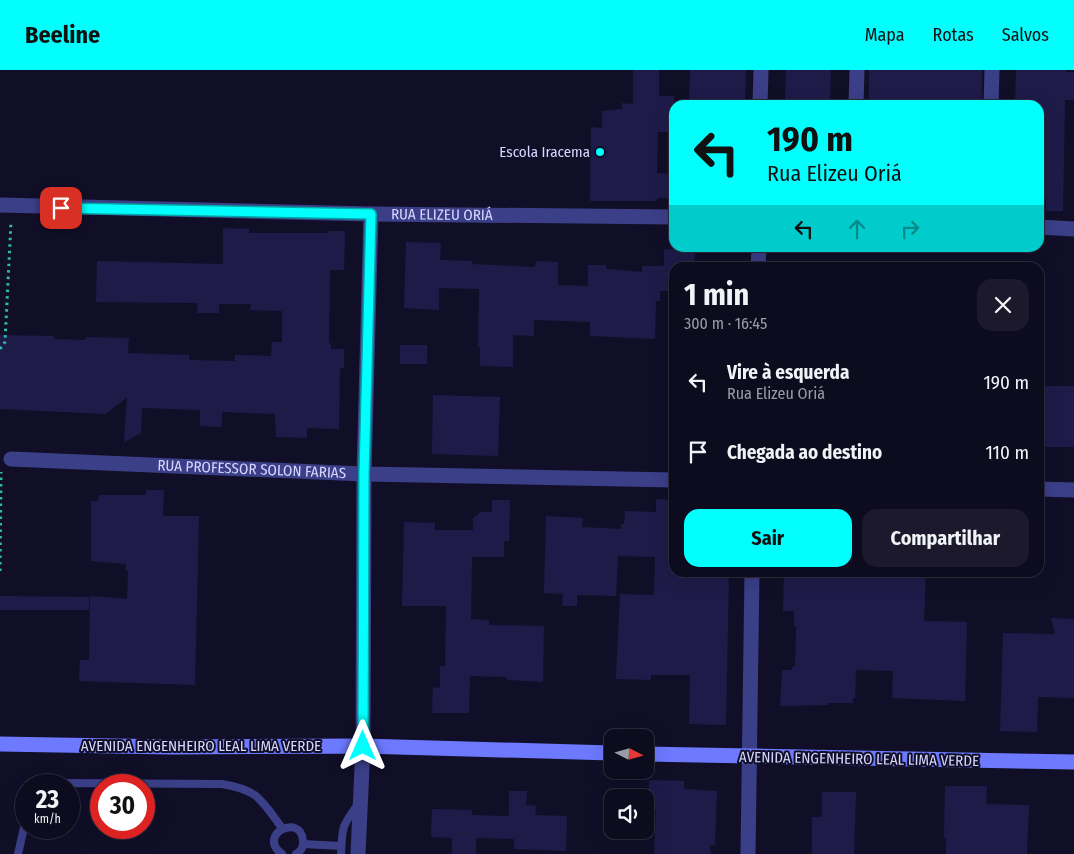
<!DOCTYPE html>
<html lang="pt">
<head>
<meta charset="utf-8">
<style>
  body { margin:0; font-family:"Fira Sans Condensed",sans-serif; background:#1b192b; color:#f1f3f6; height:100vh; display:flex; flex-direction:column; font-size:19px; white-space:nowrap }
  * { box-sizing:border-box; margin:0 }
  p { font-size:16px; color:#9a9ba4 }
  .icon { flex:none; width:28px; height:28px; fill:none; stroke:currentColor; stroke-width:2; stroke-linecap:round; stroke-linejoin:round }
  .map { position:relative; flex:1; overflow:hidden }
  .panel { position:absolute; left:669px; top:192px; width:375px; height:315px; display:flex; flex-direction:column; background:#0d0b1e; border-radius:15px; box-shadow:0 5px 20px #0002,0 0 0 1px #2d2b3c }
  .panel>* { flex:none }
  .top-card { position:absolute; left:669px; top:30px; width:375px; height:152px; border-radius:15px; box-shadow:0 5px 20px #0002,0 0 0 1px #2d2b3c; background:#02fffe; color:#111; overflow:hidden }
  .needle { width:32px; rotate:96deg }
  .buttons { position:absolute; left:604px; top:659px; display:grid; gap:10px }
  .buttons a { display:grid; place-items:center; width:50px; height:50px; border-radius:10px; background:#0d0b1e; box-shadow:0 5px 20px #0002,0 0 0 1px #2d2b3c; font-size:25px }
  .speed { position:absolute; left:15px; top:704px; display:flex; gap:10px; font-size:25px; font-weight:700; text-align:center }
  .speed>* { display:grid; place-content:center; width:65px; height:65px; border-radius:50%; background:#0d0b1e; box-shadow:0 5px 20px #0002,0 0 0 1px #2d2b3c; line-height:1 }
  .speed small { font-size:12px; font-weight:400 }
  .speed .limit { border:8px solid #d22; background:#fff; color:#111 }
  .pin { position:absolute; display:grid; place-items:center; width:42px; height:42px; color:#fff; margin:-21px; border-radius:10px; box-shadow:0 2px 8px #0006 }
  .me { position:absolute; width:55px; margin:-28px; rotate:0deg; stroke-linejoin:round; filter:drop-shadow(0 0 4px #0008) }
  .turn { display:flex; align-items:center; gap:18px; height:105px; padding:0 15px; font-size:22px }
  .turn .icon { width:65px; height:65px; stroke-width:2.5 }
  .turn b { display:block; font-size:35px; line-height:42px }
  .lanes { display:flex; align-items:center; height:48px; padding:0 15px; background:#0003; justify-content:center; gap:25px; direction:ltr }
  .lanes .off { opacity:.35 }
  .round { display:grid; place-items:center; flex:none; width:52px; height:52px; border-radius:15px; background:#1b192b }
  .overview { display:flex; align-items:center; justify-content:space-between; height:85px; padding:0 15px }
  h1 { font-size:30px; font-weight:700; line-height:38px }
  .cta { display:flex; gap:10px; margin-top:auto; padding:10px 15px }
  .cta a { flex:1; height:58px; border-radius:15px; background:#02fffe; color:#111; font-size:20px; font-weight:700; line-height:58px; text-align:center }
  .cta a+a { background:#1b192b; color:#f1f3f6 }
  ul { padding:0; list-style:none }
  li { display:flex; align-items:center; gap:15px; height:70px; padding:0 15px }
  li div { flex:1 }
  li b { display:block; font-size:19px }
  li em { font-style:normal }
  header { display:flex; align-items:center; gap:30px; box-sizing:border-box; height:70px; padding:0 25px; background:#02fffe; color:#111 }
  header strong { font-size:24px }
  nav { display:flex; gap:28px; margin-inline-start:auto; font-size:18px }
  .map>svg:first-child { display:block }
</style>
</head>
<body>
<header>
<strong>Beeline</strong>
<nav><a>Mapa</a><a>Rotas</a><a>Salvos</a></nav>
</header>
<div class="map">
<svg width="1074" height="784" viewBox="0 0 1074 784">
  <rect width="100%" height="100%" fill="#110f28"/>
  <g fill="#1f1b49">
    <path d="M 633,0 L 659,0 L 659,26 L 674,26 L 674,62 L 658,62 L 657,103 L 674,104 L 674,128 L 657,128 L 657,131 L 590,131 L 591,57 L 602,58 L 602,41 L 622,39 L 622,33 L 633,34 Z"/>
    <path d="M 690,0 L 746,0 L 745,35 L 689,35 Z"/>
    <path d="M 786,0 L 831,0 L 830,35 L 794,35 L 794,32 L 785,32 Z"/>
    <rect x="869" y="0" width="113" height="35"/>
    <path d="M 1016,0 L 1066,0 L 1066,2 L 1074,2 L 1074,30 L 1065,30 L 1063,141 L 1046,141 L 1046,128 L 1039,128 L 1039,35 L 1015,35 Z"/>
    <path d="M 223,158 L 249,159 L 249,163 L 329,163 L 329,161 L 345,161 L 344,200 L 330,200 L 329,273 L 331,273 L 331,279 L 344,279 L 344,298 L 340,298 L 339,359 L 307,358 L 307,368 L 276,367 L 275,344 L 222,342 L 222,357 L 200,356 L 200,340 L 142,338 L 141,363 L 124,372 L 127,327 L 106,344 L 0,339 L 0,265 L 54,266 L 54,269 L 85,270 L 86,267 L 129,268 L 128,283 L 189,285 L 189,290 L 235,291 L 235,285 L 271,286 L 272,272 L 282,272 L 282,241 L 250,240 L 251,234 L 219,234 L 219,243 L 197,243 L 198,233 L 96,232 L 97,191 L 223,194 Z"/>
    <path d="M 406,172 L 441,173 L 440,190 L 472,191 L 472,194 L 535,197 L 536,191 L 558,192 L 558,215 L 588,216 L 588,195 L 606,195 L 606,199 L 642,202 L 642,196 L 664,196 L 664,179 L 695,180 L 694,198 L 674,198 L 674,221 L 660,221 L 660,231 L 656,231 L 655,269 L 590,266 L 590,252 L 534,250 L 534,266 L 513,265 L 513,297 L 480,296 L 480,277 L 478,277 L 479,219 L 439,218 L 439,240 L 404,238 Z"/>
    <rect x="400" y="275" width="27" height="19"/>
    <rect x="1039" y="316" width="35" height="61"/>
    <path d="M 433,325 L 500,327 L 498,386 L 432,384 Z"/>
    <path d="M 146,420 L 164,420 L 163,446 L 199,446 L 195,615 L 79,611 L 80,590 L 89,590 L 90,526 L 127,529 L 128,501 L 126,500 L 126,494 L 91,491 L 91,431 L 98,431 L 99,425 L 146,425 Z"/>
    <path d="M 656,429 L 674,430 L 674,502 L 729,502 L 726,655 L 689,654 L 690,605 L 651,605 L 651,610 L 616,609 L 620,524 L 654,525 L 655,487 L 618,486 L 616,526 L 577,525 L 577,536 L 562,536 L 563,524 L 544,523 L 546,446 L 583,448 L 582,457 L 621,459 L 621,454 L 624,454 L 625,441 L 656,442 Z"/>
    <path d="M 492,430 L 510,430 L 509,471 L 504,471 L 504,487 L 472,487 L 471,549 L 489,550 L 489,555 L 544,556 L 543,612 L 507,610 L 507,607 L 470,606 L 469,643 L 432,643 L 433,617 L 440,618 L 440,596 L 445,596 L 446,536 L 402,536 L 404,452 L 435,453 L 435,460 L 473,460 L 473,448 L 481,442 L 492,442 Z"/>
    <path d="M 784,502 L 926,502 L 924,551 L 967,552 L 965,631 L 892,628 L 893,601 L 856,600 L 855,628 L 853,628 L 853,633 L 828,633 L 828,635 L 780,636 L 782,600 L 792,600 L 792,597 L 795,597 L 796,564 L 796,556 L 794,556 L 794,541 L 783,541 Z"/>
    <path d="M 0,526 L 89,527 L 89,540 L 0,540 Z"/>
    <path d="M 1051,548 L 1074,549 L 1074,628 L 1038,627 L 1037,662 L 1000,661 L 1003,563 L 1055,564 Z"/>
    <path d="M 649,710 L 684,711 L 684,719 L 717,721 L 715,775 L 710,775 L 711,784 L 654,784 L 656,740 L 648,740 Z"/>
    <path d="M 945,716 L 987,716 L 986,734 L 1029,735 L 1027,784 L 946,784 L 946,768 L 944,767 Z"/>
    <path d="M 509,721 L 527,721 L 526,735 L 536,736 L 535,745 L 567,746 L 566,781 L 514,779 L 514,769 L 476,768 L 476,784 L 452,784 L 452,768 L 431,767 L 432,739 L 472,740 L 472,745 L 509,746 Z"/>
    <path d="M 822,722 L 856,722 L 854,784 L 812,784 L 812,747 L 822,747 Z"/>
  </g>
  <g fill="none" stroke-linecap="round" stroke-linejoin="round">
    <g stroke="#2ebca4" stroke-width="3" stroke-dasharray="2.5 4" stroke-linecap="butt">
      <path d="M 0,279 L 5,272 L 11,152"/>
      <path d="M 0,501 L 1,402"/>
    </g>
    <g stroke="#3a3f88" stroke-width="8">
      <path d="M 48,715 L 63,713 L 222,714 C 259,720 261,730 282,758"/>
      <path d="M 303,774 L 341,776"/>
      <path d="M 18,784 L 26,749"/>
      <path d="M 282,784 C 256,765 301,742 303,771 C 304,777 301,781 296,784"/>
      <path d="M 341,784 C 342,757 342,756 358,734"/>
    </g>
    <g stroke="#3a3f88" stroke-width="15">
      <path d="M 760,35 L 761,0"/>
      <path d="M 856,35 L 857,0"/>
      <path d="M 991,35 L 992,0"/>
      <path id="s1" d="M 0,135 L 371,144 L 674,147"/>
      <path d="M 1039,157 L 1074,159"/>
      <path d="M 758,198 L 759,178"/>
      <path id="s2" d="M 11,389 L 364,404 L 674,410"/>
      <path d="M 1039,419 L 1074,420"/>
      <path d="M 358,784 L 363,676 L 364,404 L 371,144"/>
      <path d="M 748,784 L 752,502"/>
    </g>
    <g stroke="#6d79ff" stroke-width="15">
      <path d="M 0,674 L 172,677 L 363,676 L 612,683"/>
      <path d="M 645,684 L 1074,692"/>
    </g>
  </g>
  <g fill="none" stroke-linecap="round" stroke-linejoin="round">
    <defs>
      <path id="route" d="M 61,138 L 371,144 L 364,404 L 363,676"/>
    </defs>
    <use href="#route" stroke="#01a6a5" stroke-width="12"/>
    <use href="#route" stroke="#02fffe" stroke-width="9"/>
  </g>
  <circle fill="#02fffe" stroke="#110f28" stroke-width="2" cx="600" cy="82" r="5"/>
  <g text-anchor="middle" stroke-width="4" stroke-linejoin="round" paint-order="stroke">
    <g font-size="15" fill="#d7d6ff" stroke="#110f28" text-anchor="end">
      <text x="590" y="87">Escola Iracema</text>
    </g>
    <g font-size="15" fill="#d7d6ff" stroke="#110f28">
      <text dy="5" stroke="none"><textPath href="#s1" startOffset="442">RUA ELIZEU ORIÁ</textPath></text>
      <text dy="5" stroke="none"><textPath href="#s2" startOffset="241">RUA PROFESSOR SOLON FARIAS</textPath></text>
      <text x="201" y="681">AVENIDA ENGENHEIRO LEAL LIMA VERDE</text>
      <text transform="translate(859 689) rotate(1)" y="5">AVENIDA ENGENHEIRO LEAL LIMA VERDE</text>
    </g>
  </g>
</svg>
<div class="buttons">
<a><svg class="needle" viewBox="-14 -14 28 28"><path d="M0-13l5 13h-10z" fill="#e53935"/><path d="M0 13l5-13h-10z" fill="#9a9ba4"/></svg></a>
<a><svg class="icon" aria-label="sound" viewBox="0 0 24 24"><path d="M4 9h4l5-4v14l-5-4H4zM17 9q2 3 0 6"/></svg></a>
</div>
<div class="speed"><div>23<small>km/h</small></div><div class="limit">30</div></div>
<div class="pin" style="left:61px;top:138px;background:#d93025"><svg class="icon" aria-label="arrive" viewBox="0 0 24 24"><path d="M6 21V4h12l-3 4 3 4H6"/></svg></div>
<svg class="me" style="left:363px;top:676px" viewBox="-20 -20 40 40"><path d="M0-17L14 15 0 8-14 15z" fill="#02fffe" stroke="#fff" stroke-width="4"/></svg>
<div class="top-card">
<div class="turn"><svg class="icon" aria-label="left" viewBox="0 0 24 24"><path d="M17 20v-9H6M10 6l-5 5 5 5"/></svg><div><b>190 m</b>Rua Elizeu Oriá</div></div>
<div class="lanes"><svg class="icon" aria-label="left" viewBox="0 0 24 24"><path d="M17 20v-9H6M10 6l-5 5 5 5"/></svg><svg class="icon off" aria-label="ahead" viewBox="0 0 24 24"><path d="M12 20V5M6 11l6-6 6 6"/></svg><svg class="icon off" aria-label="right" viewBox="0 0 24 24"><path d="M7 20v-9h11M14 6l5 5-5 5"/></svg></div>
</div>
<section class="panel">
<div class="overview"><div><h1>1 min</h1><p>300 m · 16:45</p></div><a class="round"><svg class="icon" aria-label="close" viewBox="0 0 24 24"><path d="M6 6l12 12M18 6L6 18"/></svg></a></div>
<ul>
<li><svg class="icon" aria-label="left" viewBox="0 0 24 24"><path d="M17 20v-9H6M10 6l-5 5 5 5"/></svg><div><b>Vire à esquerda</b><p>Rua Elizeu Oriá</p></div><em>190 m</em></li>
<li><svg class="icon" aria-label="arrive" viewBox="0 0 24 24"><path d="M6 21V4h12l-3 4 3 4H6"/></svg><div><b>Chegada ao destino</b></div><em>110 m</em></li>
</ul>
<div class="cta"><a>Sair</a><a>Compartilhar</a></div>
</section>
</div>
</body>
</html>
